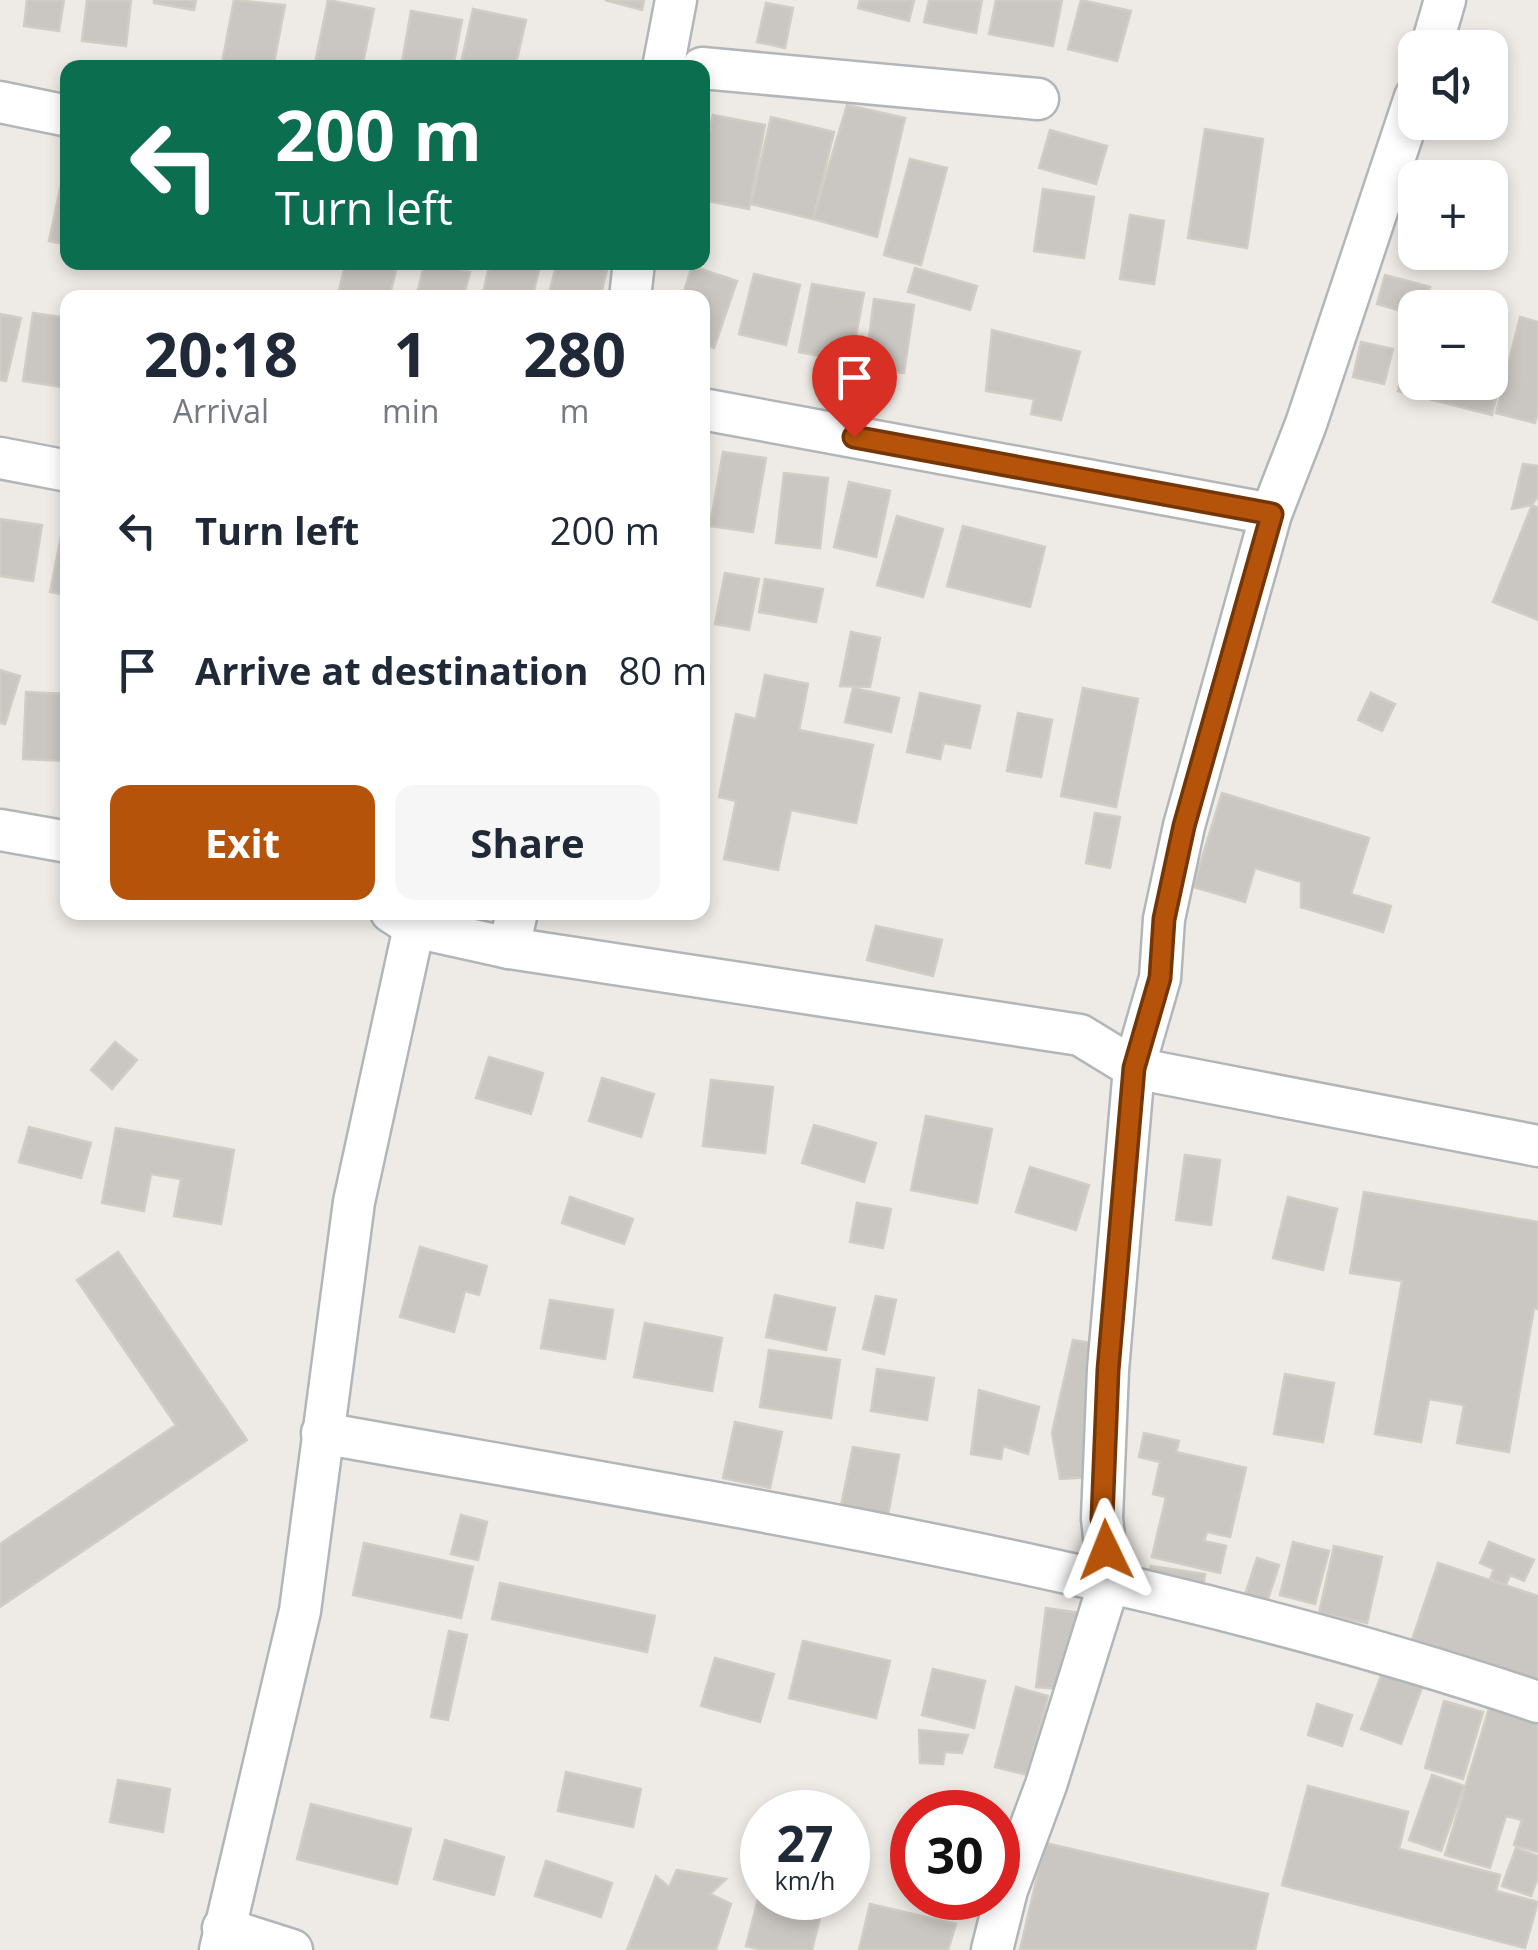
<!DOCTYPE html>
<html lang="en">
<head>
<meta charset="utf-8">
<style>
  body { margin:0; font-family:"Open Sans",sans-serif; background:#f6f6f7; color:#1f2937; height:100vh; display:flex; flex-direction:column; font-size:38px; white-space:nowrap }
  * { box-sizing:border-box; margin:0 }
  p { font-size:32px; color:#747a83 }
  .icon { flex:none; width:55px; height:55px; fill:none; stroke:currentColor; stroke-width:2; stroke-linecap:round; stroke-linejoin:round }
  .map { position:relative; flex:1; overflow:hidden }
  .drawer { position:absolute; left:60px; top:290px; width:650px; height:630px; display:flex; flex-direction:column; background:#fff; border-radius:20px; box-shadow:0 5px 15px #0003 }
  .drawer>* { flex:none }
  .top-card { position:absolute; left:60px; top:60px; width:650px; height:210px; border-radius:20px; box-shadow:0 5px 15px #0003; background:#0b6e4f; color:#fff; overflow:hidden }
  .fabs { position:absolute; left:1398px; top:30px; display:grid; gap:20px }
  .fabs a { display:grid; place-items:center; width:110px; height:110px; border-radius:20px; background:#fff; box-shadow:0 5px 15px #0003; font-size:50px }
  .speed { position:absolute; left:740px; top:1790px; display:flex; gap:20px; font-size:50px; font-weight:700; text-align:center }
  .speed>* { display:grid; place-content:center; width:130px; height:130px; border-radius:50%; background:#fff; box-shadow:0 5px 15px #0003; line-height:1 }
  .speed small { font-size:25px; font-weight:400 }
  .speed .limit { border:15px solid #d22; background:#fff; color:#111 }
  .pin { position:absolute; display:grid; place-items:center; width:85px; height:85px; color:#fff; margin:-102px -42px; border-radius:50% 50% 50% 0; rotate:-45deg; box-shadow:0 0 10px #0007 }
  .pin .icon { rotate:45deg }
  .me { position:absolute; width:110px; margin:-55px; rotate:358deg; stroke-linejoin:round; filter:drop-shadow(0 0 8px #0008) }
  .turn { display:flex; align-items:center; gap:35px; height:210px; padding:0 50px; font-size:45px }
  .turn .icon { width:130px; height:130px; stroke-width:2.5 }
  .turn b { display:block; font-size:70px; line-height:85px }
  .eta { display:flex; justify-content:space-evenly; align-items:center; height:170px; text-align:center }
  .eta b { font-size:60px; font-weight:700; line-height:70px }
  .action { display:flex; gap:20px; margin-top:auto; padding:20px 50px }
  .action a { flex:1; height:115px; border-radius:20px; background:#b45309; color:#fff; font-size:40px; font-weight:700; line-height:115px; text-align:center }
  .action a+a { background:#f6f6f7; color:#1f2937 }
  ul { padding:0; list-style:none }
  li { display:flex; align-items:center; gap:30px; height:140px; padding:0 50px }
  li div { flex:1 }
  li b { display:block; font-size:38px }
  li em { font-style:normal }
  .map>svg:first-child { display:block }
</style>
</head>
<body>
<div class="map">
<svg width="1538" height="1950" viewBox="0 0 1538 1950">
  <rect width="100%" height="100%" fill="#eeebe6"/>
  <g fill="#cac6c2" stroke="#d2cdc4" stroke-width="2.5">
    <path d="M 27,0 L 64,0 L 59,31 L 24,26 Z"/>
    <path d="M 87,0 L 131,0 L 126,46 L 82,41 Z"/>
    <path d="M 154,0 L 196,0 L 194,10 L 154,3 Z"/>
    <path d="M 234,0 L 285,5 L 273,68 L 222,63 Z"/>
    <path d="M 328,0 L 374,9 L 362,68 L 314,68 Z"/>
    <path d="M 605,0 L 644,0 L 642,10 Z"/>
    <path d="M 860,0 L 914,0 L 909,21 L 858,8 Z"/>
    <path d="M 929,0 L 982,0 L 976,33 L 924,22 Z"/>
    <path d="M 996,0 L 1062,0 L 1053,46 L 989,34 Z"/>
    <path d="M 1081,0 L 1131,11 L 1117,61 L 1068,49 Z"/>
    <path d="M 766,3 L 793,8 L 785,48 L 757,42 Z"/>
    <path d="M 473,9 L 526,20 L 515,68 L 460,68 Z"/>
    <path d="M 411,11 L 462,20 L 453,68 L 401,68 Z"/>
    <path d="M 847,105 L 905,118 L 877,237 L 813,219 Z"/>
    <path d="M 713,115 L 765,125 L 749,209 L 702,200 L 702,169 Z"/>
    <path d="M 771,117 L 834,132 L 813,219 L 751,204 Z"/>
    <path d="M 1205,129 L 1263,139 L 1247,248 L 1188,238 Z"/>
    <path d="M 1050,130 L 1107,146 L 1096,184 L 1039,168 Z"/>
    <path d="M 910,159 L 947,168 L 921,265 L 884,255 Z"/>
    <path d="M 62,180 L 68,181 L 68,245 L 49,241 Z"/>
    <path d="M 1043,189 L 1094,197 L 1084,258 L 1034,251 Z"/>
    <path d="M 1130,215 L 1164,221 L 1154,284 L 1120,279 Z"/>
    <path d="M 346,262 L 398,262 L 389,298 L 337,298 Z"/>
    <path d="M 425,262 L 470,272 L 463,298 L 416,298 Z"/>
    <path d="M 490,262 L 541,262 L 532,298 L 482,298 Z"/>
    <path d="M 557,262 L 609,262 L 600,298 L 548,298 Z"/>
    <path d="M 692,266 L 737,281 L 714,348 L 702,344 L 702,298 L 682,298 Z"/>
    <path d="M 915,268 L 977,286 L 970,310 L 908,292 Z"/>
    <path d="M 754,274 L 800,285 L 786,345 L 739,334 Z"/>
    <path d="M 1385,275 L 1430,287 L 1424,308 L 1415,308 L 1415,315 L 1377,304 Z"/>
    <path d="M 812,284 L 864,293 L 851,362 L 799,352 Z"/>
    <path d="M 874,299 L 914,305 L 904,373 L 865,368 Z"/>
    <path d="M 33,313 L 68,318 L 68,353 L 62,387 L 23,381 Z"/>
    <path d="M 0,314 L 21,318 L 6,381 L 0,380 Z"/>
    <path d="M 1520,317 L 1538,322 L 1538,411 L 1535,423 L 1496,413 Z"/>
    <path d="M 992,330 L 1080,352 L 1061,420 L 1031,414 L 1034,399 L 986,391 Z"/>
    <path d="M 1413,333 L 1415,382 L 1490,382 L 1490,353 L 1506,357 L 1492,415 L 1398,391 Z"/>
    <path d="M 1361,342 L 1393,349 L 1384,384 L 1353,377 Z"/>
    <path d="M 723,452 L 766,458 L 753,532 L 710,526 Z"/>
    <path d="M 1523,464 L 1538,466 L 1538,496 L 1532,505 L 1512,509 Z"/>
    <path d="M 784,473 L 828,478 L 820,548 L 776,543 Z"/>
    <path d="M 849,482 L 890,491 L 876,557 L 834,547 Z"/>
    <path d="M 1532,505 L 1538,508 L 1538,620 L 1493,602 Z"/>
    <path d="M 897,516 L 943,529 L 923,597 L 877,585 Z"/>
    <path d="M 0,519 L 42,525 L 33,581 L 0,576 Z"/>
    <path d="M 963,526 L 1045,547 L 1030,607 L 947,586 Z"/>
    <path d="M 62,532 L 68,533 L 68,595 L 50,592 Z"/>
    <path d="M 725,573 L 759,579 L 749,630 L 715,624 Z"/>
    <path d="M 765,579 L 823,589 L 816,622 L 759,612 Z"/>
    <path d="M 851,632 L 880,638 L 870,687 L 840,686 Z"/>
    <path d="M 0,670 L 20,676 L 5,724 L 0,723 Z"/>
    <path d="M 765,675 L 808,684 L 799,730 L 873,745 L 856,823 L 791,810 L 778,870 L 724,859 L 736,801 L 719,797 L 736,714 L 756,719 Z"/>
    <path d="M 853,688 L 899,698 L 891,732 L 845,722 Z"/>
    <path d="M 1083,688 L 1138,699 L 1116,807 L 1061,796 Z"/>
    <path d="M 26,692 L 68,694 L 68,761 L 23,759 Z"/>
    <path d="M 920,693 L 980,706 L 970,748 L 944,743 L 940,759 L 907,752 Z"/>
    <path d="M 1371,693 L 1395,704 L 1382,731 L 1358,720 Z"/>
    <path d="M 1018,713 L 1052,720 L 1041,777 L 1007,771 Z"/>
    <path d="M 1222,793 L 1369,838 L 1351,894 L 1391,906 L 1383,932 L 1301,907 L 1301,882 L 1255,868 L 1245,902 L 1193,887 Z"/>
    <path d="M 1095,813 L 1120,817 L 1110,868 L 1086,863 Z"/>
    <path d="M 876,926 L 942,940 L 933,976 L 867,960 Z"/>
    <path d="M 115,1042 L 137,1060 L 112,1089 L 91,1070 Z"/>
    <path d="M 489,1057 L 543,1073 L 531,1114 L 476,1098 Z"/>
    <path d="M 602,1078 L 654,1094 L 641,1137 L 589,1121 Z"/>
    <path d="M 711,1080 L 773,1087 L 765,1153 L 703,1146 Z"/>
    <path d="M 926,1116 L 992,1129 L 977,1203 L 911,1190 Z"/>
    <path d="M 814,1125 L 876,1143 L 864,1182 L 802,1163 Z"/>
    <path d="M 29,1127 L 91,1143 L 81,1178 L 19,1162 Z"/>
    <path d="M 116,1128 L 234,1150 L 221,1224 L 174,1216 L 181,1179 L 151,1174 L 144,1211 L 102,1203 Z"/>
    <path d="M 1185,1155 L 1220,1160 L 1211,1225 L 1176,1220 Z"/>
    <path d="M 1030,1167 L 1089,1185 L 1076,1230 L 1016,1212 Z"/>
    <path d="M 1364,1192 L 1538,1222 L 1538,1309 L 1534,1308 L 1509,1452 L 1457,1443 L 1464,1405 L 1429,1399 L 1421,1442 L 1375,1434 L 1402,1281 L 1350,1273 Z"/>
    <path d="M 570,1197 L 633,1219 L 624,1244 L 562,1223 Z"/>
    <path d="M 1288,1197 L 1337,1209 L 1323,1270 L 1273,1258 Z"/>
    <path d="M 857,1203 L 891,1209 L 883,1248 L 850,1242 Z"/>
    <path d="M 420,1247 L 487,1266 L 479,1295 L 465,1291 L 454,1332 L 400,1317 Z"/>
    <path d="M 118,1252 L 247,1440 L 0,1607 L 0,1544 L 176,1425 L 77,1280 Z"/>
    <path d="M 775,1295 L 835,1308 L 826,1350 L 766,1337 Z"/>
    <path d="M 876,1296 L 896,1300 L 884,1354 L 863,1349 Z"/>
    <path d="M 550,1300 L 613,1310 L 605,1359 L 541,1348 Z"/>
    <path d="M 645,1323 L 722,1338 L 712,1391 L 634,1377 Z"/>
    <path d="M 1073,1340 L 1106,1345 L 1091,1477 L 1060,1479 L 1052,1433 Z"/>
    <path d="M 769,1350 L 840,1360 L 831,1418 L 760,1407 Z"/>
    <path d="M 877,1369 L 934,1378 L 927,1420 L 871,1411 Z"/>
    <path d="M 1285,1374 L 1334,1383 L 1323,1442 L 1274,1434 Z"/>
    <path d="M 979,1390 L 1039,1407 L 1028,1454 L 1003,1446 L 1001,1459 L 971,1454 Z"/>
    <path d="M 735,1422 L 782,1432 L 770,1488 L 723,1478 Z"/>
    <path d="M 1144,1433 L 1179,1441 L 1176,1452 L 1246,1468 L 1230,1537 L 1207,1532 L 1204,1541 L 1226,1546 L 1220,1573 L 1152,1557 L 1166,1497 L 1153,1494 L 1160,1462 L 1139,1457 Z"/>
    <path d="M 853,1447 L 899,1455 L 888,1515 L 841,1506 Z"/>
    <path d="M 461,1515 L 487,1522 L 478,1560 L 451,1554 Z"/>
    <path d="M 1293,1542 L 1329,1551 L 1315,1604 L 1280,1595 Z"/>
    <path d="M 1489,1542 L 1534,1560 L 1524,1581 L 1510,1575 L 1506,1585 L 1490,1579 L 1494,1569 L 1480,1563 Z"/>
    <path d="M 364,1543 L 473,1567 L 461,1618 L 353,1595 Z"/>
    <path d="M 1334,1546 L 1382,1557 L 1367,1623 L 1319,1613 Z"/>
    <path d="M 1257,1558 L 1279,1565 L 1265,1608 L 1243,1601 Z"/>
    <path d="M 1438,1563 L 1538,1596 L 1538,1688 L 1410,1646 Z"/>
    <path d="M 1151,1566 L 1205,1574 L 1203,1588 L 1148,1580 Z"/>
    <path d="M 500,1583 L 655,1616 L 647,1652 L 492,1619 Z"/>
    <path d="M 1046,1608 L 1081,1613 L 1072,1690 L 1036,1687 Z"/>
    <path d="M 449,1631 L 467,1635 L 448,1720 L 431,1717 Z"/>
    <path d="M 803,1641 L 890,1661 L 876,1718 L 789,1698 Z"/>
    <path d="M 715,1658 L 774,1674 L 760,1722 L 701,1706 Z"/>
    <path d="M 1384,1668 L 1424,1682 L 1401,1744 L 1361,1729 Z"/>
    <path d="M 933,1669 L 985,1681 L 974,1728 L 922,1715 Z"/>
    <path d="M 1016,1687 L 1048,1696 L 1027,1775 L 995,1767 Z"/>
    <path d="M 1444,1701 L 1483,1712 L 1463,1779 L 1425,1768 Z"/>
    <path d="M 1317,1704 L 1352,1715 L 1342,1746 L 1308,1735 Z"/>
    <path d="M 1490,1705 L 1538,1719 L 1538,1852 L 1514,1845 L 1522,1820 L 1506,1816 L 1490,1868 L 1445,1855 Z"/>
    <path d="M 919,1730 L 968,1735 L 962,1753 L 945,1752 L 943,1764 L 920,1763 Z"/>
    <path d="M 566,1772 L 641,1789 L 633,1827 L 558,1811 Z"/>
    <path d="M 1432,1775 L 1464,1786 L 1441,1851 L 1409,1840 Z"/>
    <path d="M 118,1780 L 170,1789 L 163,1832 L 110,1822 Z"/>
    <path d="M 1308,1786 L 1408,1812 L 1399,1849 L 1500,1875 L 1496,1891 L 1538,1902 L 1525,1948 L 1282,1885 Z"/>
    <path d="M 311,1804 L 411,1829 L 397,1884 L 297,1859 Z"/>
    <path d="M 445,1840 L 504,1857 L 494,1895 L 434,1879 Z"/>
    <path d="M 1045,1843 L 1268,1894 L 1255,1950 L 1020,1950 Z"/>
    <path d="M 1516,1848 L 1538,1856 L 1538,1877 L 1531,1896 L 1502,1886 Z"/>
    <path d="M 546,1861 L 612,1883 L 601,1917 L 535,1896 Z"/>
    <path d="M 677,1870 L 726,1879 L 710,1894 L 731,1904 L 716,1950 L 627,1950 L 656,1876 L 669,1887 Z"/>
    <path d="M 759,1895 L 822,1910 L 812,1950 L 763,1950 L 746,1946 Z"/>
    <path d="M 870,1904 L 956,1924 L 948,1950 L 859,1950 Z"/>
  </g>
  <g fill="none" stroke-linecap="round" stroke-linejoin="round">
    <defs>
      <g id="street">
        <path d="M 1431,48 L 1445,0"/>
        <path d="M 663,68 L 676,0"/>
        <path d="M 702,68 L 1038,99"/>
        <path d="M 0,102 L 68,116"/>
        <path d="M 630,298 L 634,262"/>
        <path d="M 702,409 L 1271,514"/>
        <path d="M 0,458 L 68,471"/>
        <path d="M 0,830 L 68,842"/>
        <path d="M 391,912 L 414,927 L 509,948 L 1080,1035 L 1134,1068 L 1538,1146"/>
        <path d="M 509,948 L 517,912"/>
        <path d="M 322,1433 C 730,1506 1145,1569 1538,1702"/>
        <path d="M 223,1928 L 292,1950"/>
        <path d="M 220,1950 L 300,1611 L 354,1202 L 414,927"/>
        <path d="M 992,1950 L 1007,1890 L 1046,1785 L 1109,1583 L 1102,1518 L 1108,1370 L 1134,1068 L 1160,978 L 1164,919 L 1184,826 L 1271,514 L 1306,424 L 1415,97"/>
      </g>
    </defs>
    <use href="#street" stroke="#b3b6b9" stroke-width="45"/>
    <use href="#street" stroke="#fff" stroke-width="40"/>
  </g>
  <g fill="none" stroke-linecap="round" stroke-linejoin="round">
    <defs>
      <path id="route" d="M 854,437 L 1272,514 L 1184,826 L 1164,919 L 1160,978 L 1134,1068 L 1108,1370 L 1102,1518 L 1106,1550"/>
    </defs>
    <use href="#route" stroke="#753606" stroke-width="25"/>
    <use href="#route" stroke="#b45309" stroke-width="18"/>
  </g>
</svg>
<div class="fabs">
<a><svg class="icon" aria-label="sound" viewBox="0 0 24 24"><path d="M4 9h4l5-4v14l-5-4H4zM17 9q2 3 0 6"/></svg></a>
<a>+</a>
<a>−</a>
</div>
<div class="speed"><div>27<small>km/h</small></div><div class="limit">30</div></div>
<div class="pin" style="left:854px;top:437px;background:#d93025"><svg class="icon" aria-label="arrive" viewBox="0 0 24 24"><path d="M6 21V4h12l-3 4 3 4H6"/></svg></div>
<svg class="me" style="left:1106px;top:1550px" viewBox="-20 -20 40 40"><path d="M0-17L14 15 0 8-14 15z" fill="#b45309" stroke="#fff" stroke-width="4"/></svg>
<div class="top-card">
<div class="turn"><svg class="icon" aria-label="left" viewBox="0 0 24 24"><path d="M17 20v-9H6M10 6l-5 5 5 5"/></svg><div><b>200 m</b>Turn left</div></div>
</div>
<section class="drawer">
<div class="eta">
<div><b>20:18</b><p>Arrival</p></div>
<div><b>1</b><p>min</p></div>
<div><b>280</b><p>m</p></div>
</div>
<ul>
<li><svg class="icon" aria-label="left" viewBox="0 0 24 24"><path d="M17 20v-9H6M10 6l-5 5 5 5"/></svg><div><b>Turn left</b></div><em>200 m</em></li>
<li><svg class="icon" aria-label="arrive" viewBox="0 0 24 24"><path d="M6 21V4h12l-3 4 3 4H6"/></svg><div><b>Arrive at destination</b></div><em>80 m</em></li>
</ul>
<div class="action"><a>Exit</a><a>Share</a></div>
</section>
</div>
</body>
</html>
